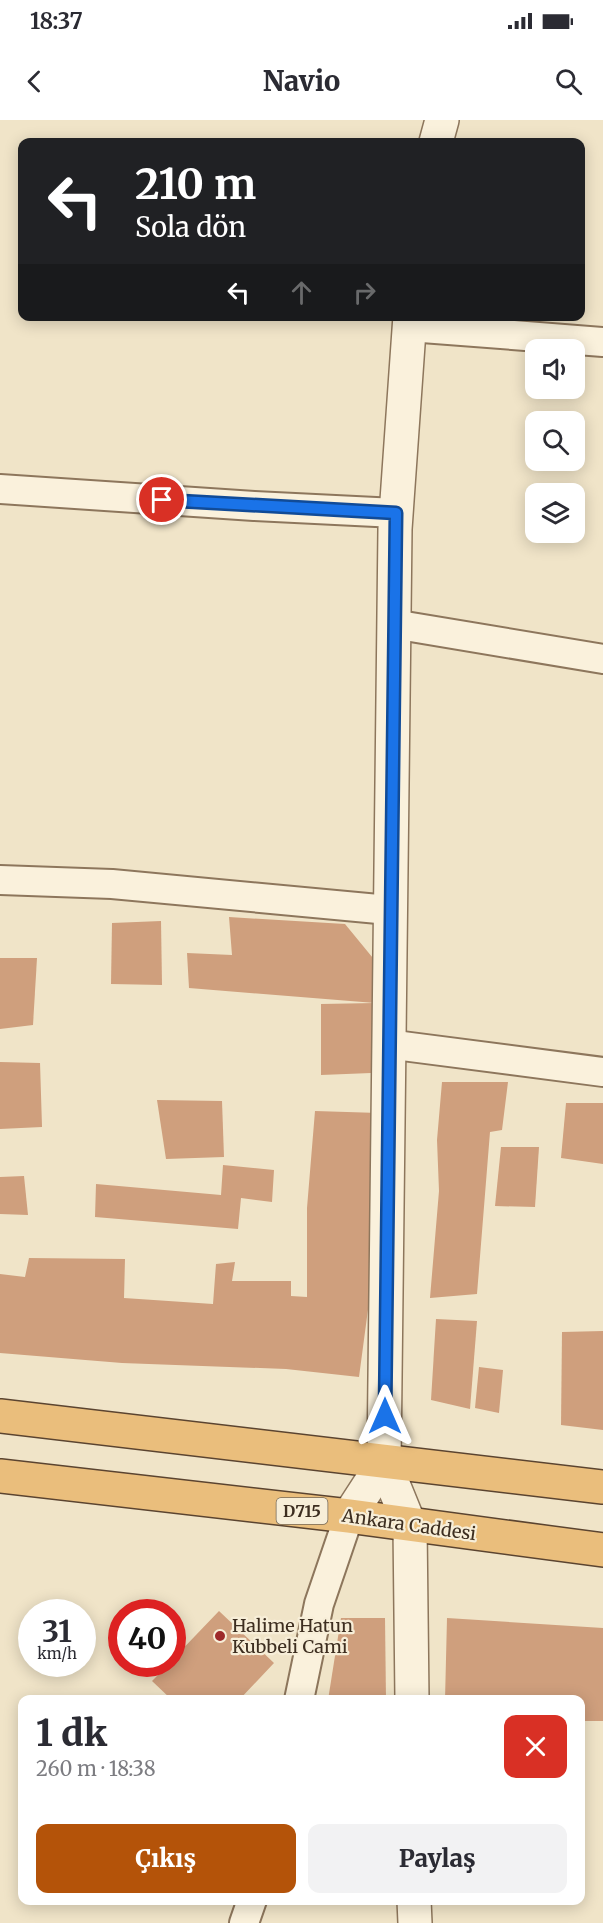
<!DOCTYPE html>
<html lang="tr">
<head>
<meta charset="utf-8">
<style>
  body { margin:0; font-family:Merriweather,serif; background:#f2f2f3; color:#2b2b33; height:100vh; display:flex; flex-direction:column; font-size:22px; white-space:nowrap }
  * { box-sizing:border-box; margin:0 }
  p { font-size:20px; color:#7c7c81 }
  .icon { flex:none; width:33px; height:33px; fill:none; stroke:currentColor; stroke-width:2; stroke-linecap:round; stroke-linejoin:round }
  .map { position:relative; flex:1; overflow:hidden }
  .panel { position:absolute; left:18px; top:1575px; width:567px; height:210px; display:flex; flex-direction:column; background:#fff; border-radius:12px; box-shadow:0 3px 15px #0003 }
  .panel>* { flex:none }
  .hud { position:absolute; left:18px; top:18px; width:567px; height:183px; border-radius:12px; box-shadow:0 3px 15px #0003; background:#202124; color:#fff; overflow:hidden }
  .buttons { position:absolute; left:525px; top:219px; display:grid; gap:12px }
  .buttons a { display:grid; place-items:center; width:60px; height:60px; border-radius:12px; background:#fff; box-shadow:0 3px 15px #0003; font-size:30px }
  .speed { position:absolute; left:18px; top:1479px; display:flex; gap:12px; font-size:30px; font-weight:700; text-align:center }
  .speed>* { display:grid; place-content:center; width:78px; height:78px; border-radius:50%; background:#fff; box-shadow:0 3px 15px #0003; line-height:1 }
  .speed small { font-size:15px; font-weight:400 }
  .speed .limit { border:9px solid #d22; background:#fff; color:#111 }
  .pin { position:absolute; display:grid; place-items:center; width:51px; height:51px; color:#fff; margin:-26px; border:3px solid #fff; border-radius:50%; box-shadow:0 2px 6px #0007 }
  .me { position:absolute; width:66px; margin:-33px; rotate:0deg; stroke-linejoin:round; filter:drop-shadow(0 0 4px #0008) }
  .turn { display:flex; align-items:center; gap:21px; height:126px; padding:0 18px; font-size:27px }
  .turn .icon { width:78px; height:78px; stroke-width:2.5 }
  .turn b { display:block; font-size:42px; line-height:51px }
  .lanes { display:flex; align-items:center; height:57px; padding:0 18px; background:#0003; justify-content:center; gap:30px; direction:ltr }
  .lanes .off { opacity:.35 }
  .round { display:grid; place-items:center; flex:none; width:63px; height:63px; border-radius:12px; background:#f2f2f3 }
  .summary { display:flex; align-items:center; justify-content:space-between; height:102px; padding:0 18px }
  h1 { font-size:36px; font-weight:800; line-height:45px }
  .button { display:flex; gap:12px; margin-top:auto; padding:12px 18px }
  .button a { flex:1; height:69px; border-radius:12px; background:#b45309; color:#fff; font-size:24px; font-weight:800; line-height:69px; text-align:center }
  .button a+a { background:#f2f2f3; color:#2b2b33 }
  .status { display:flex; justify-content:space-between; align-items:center; height:42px; padding:0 30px; background:#fff; direction:ltr }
  .status svg { height:16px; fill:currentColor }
  header { display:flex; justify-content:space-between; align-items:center; height:78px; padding:0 18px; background:#fff; font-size:27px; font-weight:800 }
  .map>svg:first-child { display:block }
</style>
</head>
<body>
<div class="status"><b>18:37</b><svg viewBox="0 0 49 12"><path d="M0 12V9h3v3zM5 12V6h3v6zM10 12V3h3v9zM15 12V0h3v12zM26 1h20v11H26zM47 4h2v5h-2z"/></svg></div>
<header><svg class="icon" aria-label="back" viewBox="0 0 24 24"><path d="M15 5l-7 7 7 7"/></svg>Navio<svg class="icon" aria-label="search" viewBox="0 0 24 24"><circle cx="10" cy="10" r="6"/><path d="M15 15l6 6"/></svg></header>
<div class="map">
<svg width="603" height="1803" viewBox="0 0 603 1803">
  <rect width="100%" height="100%" fill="#f0e4c8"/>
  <g fill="#cf9f7d">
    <path d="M 229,797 L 345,804 L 377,843 L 375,883 L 371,953 L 321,955 L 321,884 L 375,883 L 189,868 L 187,833 L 232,835 Z"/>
    <path d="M 161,801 L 162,865 L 111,864 L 112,803 Z"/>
    <path d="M 0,838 L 37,838 L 33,905 L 0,909 Z"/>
    <path d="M 0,942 L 40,943 L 42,1007 L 0,1009 Z"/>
    <path d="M 442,962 L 508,962 L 502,1010 L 490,1012 L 477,1174 L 430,1178 L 439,1071 L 437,1020 Z"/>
    <path d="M 157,980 L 222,981 L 224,1037 L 166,1039 Z"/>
    <path d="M 566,983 L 603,983 L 603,1044 L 561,1038 Z"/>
    <path d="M 315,991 L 379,993 L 369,1182 L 359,1257 L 286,1249 L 122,1243 L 0,1233 L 0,1154 L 25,1157 L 29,1138 L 125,1139 L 124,1178 L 213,1184 L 216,1144 L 235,1142 L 232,1161 L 291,1161 L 291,1176 L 307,1177 L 307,1088 Z"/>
    <path d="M 501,1027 L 539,1027 L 535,1087 L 495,1086 Z"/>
    <path d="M 223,1045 L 274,1050 L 272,1082 L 241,1078 L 238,1109 L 95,1097 L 96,1064 L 221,1075 Z"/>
    <path d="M 24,1056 L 28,1095 L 0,1094 L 0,1057 Z"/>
    <path d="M 436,1199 L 477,1201 L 470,1289 L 431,1280 Z"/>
    <path d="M 603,1211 L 603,1310 L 561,1305 L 562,1212 Z"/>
    <path d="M 479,1247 L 503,1250 L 499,1293 L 475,1288 Z"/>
    <path d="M 219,1491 L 274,1543 L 239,1580 L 172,1580 L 152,1561 L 169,1544 L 172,1544 L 172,1540 Z"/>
    <path d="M 341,1498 L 385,1498 L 386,1580 L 328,1580 Z"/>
    <path d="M 447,1498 L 603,1508 L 603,1601 L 580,1601 L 580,1580 L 445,1580 Z"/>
  </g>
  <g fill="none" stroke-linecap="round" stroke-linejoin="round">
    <defs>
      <g id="minor">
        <path d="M 409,207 L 603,222"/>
        <path d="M 0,369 L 254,386 L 396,393"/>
        <path d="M 393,504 L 603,539"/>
        <path d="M 0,760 L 112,764 L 389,790"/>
        <path d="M 387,924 L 603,952"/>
        <path d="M 299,1580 L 319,1484 L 349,1396"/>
        <path d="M 244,1803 L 252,1780"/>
      </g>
      <g id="tertiary">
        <path d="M 436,22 L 442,0"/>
        <path d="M 384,1342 L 410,1406 L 412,1580"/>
        <path d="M 349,1396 L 384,1342 L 395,409 L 410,196"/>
        <path d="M 414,1780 L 415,1803"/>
      </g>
      <g id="trunk">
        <path d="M 0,1296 L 603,1367"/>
        <path d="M 0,1356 L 349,1396 L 603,1430"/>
      </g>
    </defs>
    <use href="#minor" stroke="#8d765c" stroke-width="32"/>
    <use href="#tertiary" stroke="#8d765c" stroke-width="36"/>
    <use href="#trunk" stroke="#5b4430" stroke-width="36"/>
    <use href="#minor" stroke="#faf1dc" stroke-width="28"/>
    <use href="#tertiary" stroke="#faf1dc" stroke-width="33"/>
    <use href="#trunk" stroke="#eabe7c" stroke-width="33"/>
  </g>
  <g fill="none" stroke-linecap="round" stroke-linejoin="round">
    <defs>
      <path id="route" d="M 162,380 L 396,393 L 385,1296"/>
    </defs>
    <use href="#route" stroke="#114b97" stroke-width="15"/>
    <use href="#route" stroke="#1a73e8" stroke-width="10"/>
  </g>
  <circle fill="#9e2a2b" stroke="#f7eed8" stroke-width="2" cx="220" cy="1516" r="6"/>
  <g text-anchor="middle" stroke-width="4.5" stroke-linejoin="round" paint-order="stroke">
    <rect fill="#f7eed8" stroke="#756857" stroke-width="1.5" x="276.5" y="1378" width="51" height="26" rx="4.5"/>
    <g font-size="16" font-weight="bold" fill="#3d2e20">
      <text x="302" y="1397">D715</text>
    </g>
    <g font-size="18" fill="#3d2e20" stroke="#f7eed8">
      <text transform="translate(409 1405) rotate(8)" y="6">Ankara Caddesi</text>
    </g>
    <g font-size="18" fill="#3d2e20" stroke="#f7eed8" text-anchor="start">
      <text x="232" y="1512">Halime Hatun<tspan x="232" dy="21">Kubbeli Cami</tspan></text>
    </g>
  </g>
</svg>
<div class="buttons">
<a><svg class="icon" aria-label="sound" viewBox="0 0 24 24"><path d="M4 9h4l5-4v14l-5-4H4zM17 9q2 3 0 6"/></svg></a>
<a><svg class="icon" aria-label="search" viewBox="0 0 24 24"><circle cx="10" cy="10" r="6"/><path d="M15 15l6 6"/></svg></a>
<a><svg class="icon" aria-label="layers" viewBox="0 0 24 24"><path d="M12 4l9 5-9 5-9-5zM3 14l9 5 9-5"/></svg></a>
</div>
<div class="speed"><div>31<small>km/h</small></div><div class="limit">40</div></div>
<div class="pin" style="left:162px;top:380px;background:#d93025"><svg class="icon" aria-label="arrive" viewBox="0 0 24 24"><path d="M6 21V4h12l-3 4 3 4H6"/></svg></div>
<svg class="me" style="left:385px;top:1296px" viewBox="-20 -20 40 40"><path d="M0-17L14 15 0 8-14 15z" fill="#1a73e8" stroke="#fff" stroke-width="4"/></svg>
<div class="hud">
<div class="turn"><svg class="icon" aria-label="left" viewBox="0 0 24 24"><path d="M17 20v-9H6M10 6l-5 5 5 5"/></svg><div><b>210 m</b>Sola dön</div></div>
<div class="lanes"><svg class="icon" aria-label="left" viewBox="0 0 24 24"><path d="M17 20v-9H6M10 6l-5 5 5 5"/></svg><svg class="icon off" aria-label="ahead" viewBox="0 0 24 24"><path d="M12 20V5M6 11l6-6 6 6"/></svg><svg class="icon off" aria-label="right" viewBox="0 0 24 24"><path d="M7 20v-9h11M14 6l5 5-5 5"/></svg></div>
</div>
<section class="panel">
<div class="summary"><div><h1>1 dk</h1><p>260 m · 18:38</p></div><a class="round" style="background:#d93025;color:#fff"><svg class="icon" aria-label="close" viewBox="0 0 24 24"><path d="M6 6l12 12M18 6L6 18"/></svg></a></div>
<div class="button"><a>Çıkış</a><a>Paylaş</a></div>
</section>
</div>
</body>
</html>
